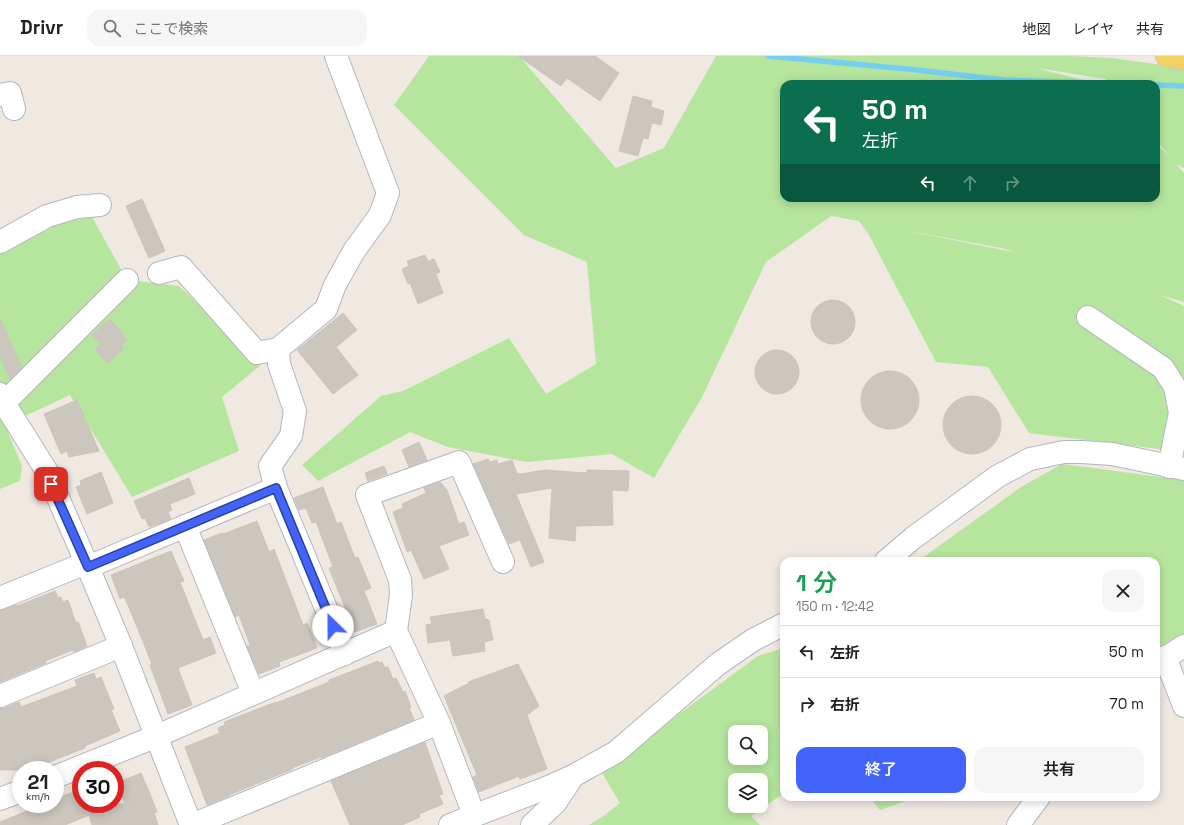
<!DOCTYPE html>
<html lang="ja">
<head>
<meta charset="utf-8">
<style>
  body { margin:0; font-family:"Space Grotesk","Noto Sans JP",sans-serif; background:#f6f6f6; color:#222; height:100vh; display:flex; flex-direction:column; font-size:15px; white-space:nowrap }
  * { box-sizing:border-box; margin:0 }
  p { font-size:13px; color:#767676 }
  .icon { flex:none; width:22px; height:22px; fill:none; stroke:currentColor; stroke-width:2; stroke-linecap:round; stroke-linejoin:round }
  .map { position:relative; flex:1; overflow:hidden }
  .drawer { position:absolute; left:780px; top:501px; width:380px; height:244px; display:flex; flex-direction:column; background:#fff; border-radius:12px; box-shadow:0 2px 10px #0003 }
  .drawer>* { flex:none }
  .guide { position:absolute; left:780px; top:24px; width:380px; height:122px; border-radius:12px; box-shadow:0 2px 10px #0003; background:#0b6e4f; color:#fff; overflow:hidden }
  .tools { position:absolute; left:728px; top:669px; display:grid; gap:8px }
  .tools a { display:grid; place-items:center; width:40px; height:40px; border-radius:8px; background:#fff; box-shadow:0 2px 10px #0003; font-size:20px }
  .speed { position:absolute; left:12px; top:705px; display:flex; gap:8px; font-size:20px; font-weight:700; text-align:center }
  .speed>* { display:grid; place-content:center; width:52px; height:52px; border-radius:50%; background:#fff; box-shadow:0 2px 10px #0003; line-height:1 }
  .speed small { font-size:10px; font-weight:400 }
  .speed .limit { border:6px solid #d22; background:#fff; color:#111 }
  .pin { position:absolute; display:grid; place-items:center; width:34px; height:34px; color:#fff; margin:-17px; border-radius:8px; box-shadow:0 2px 6px #0006 }
  .me { position:absolute; width:44px; margin:-22px; rotate:337deg; stroke-linejoin:round; filter:drop-shadow(0 0 3px #0008) }
  .turn { display:flex; align-items:center; gap:14px; height:84px; padding:0 16px; font-size:18px }
  .turn .icon { width:52px; height:52px; stroke-width:2.5 }
  .turn b { display:block; font-size:28px; line-height:34px }
  .lanes { display:flex; align-items:center; height:38px; padding:0 16px; background:#0003; justify-content:center; gap:20px; direction:ltr }
  .lanes .off { opacity:.35 }
  .round { display:grid; place-items:center; flex:none; width:42px; height:42px; border-radius:12px; background:#f6f6f6 }
  .headline { display:flex; align-items:center; justify-content:space-between; height:68px; padding:0 16px }
  h1 { font-size:24px; font-weight:600; line-height:30px; color:#1e9e55 }
  .primary-button { display:flex; gap:8px; margin-top:auto; padding:8px 16px }
  .primary-button a { flex:1; height:46px; border-radius:12px; background:#4264fb; color:#fff; font-size:16px; font-weight:600; line-height:46px; text-align:center }
  .primary-button a+a { background:#f6f6f6; color:#222 }
  ul { padding:0; list-style:none }
  li { display:flex; align-items:center; gap:12px; height:52px; padding:0 16px; border-top:1px solid #e0e0e0 }
  li div { flex:1 }
  li b { display:block; font-size:15px }
  li em { font-style:normal }
  header { display:flex; align-items:center; gap:24px; box-sizing:border-box; height:56px; padding:0 20px; background:#fff; border-bottom:1px solid #e0e0e0 }
  header strong { font-size:19px }
  nav { display:flex; gap:22px; margin-inline-start:auto; font-size:14px }
  .search { width:280px; height:36px; background:#f6f6f6; display:flex; align-items:center; gap:10px; box-sizing:border-box; padding:0 14px; border-radius:12px; color:#767676; font-size:15px }
  .map>svg:first-child { display:block }
</style>
</head>
<body>
<header>
<strong>Drivr</strong>
<div class="search"><svg class="icon" aria-label="search" viewBox="0 0 24 24"><circle cx="10" cy="10" r="6"/><path d="M15 15l6 6"/></svg>ここで検索</div>
<nav><a>地図</a><a>レイヤ</a><a>共有</a></nav>
</header>
<div class="map">
<svg width="1184" height="769" viewBox="0 0 1184 769">
  <rect width="100%" height="100%" fill="#efe9e1"/>
  <g fill="#b6e59e" fill-rule="evenodd">
    <path d="M 429,0 L 519,0 L 616,112 L 664,92 L 716,0 L 1071,0 L 1111,2 L 1184,12 L 1184,112 L 1176,108 L 1184,117 L 1184,246 L 1160,239 L 1184,250 L 1184,396 L 1029,377 L 988,311 L 936,306 L 869,179 L 859,165 L 831,160 L 766,206 L 702,341 L 654,422 L 612,398 L 527,406 L 448,391 L 410,376 L 318,425 L 302,409 L 381,340 L 403,335 L 509,282 L 546,338 L 596,308 L 587,206 L 524,179 L 394,49 ZM 1036,12 L 1106,23 L 1110,28 L 1156,28 L 1156,84 L 1170,101 L 1156,87 L 1156,142 L 784,142 L 784,28 L 1099,28 ZM 898,173 L 1001,192 L 1018,197 Z"/>
    <path d="M 92,161 L 127,224 L 179,230 L 261,309 L 222,341 L 239,395 L 132,441 L 70,339 L 25,360 L 0,345 L 0,192 L 47,169 Z"/>
    <path d="M 0,358 L 22,410 L 20,425 L 0,433 Z"/>
    <path d="M 1062,408 L 1184,424 L 1184,590 L 1156,605 L 1156,505 L 918,505 L 1021,431 Z"/>
    <path d="M 784,592 L 784,737 L 751,760 L 760,769 L 589,769 L 602,761 L 620,747 L 601,715 L 758,600 ZM 735,676 L 761,676 L 761,702 L 735,702 ZM 735,724 L 761,724 L 761,750 L 735,750 Z"/>
    <path d="M 869,741 L 917,741 L 880,754 Z"/>
  </g>
  <g fill="none" stroke-linecap="round" stroke-linejoin="round">
    <g stroke="#75cff0" stroke-width="5.5">
      <path d="M 768,0 L 907,13 L 1004,24 L 1128,28"/>
      <path d="M 1156,29 L 1184,30"/>
    </g>
  </g>
  <g fill="#cbc7bf" stroke="#cbc5ba">
    <path d="M 518,0 L 595,0 L 619,17 L 600,45 L 567,22 L 561,30 Z"/>
    <path d="M 633,40 L 652,45 L 651,51 L 664,55 L 661,69 L 652,67 L 648,83 L 643,82 L 638,100 L 619,95 Z"/>
    <path d="M 142,143 L 165,195 L 149,202 L 126,150 Z"/>
    <path d="M 425,199 L 428,205 L 434,203 L 440,216 L 436,218 L 443,237 L 418,248 L 410,227 L 408,228 L 402,213 L 409,210 L 407,205 Z"/>
    <circle cx="833" cy="266" r="22"/>
    <path d="M 343,257 L 357,274 L 336,291 L 358,319 L 333,338 L 297,294 Z"/>
    <path d="M 0,262 L 22,312 L 10,323 L 0,300 Z"/>
    <path d="M 110,263 L 127,284 L 121,289 L 124,293 L 107,307 L 95,293 L 100,288 L 92,279 Z"/>
    <circle cx="777" cy="316" r="22"/>
    <circle cx="890" cy="344" r="29"/>
    <circle cx="972" cy="369" r="29"/>
    <path d="M 77,344 L 99,395 L 69,401 L 67,395 L 61,398 L 44,358 Z"/>
    <path d="M 419,386 L 427,404 L 409,411 L 402,394 Z"/>
    <path d="M 488,403 L 490,406 L 497,404 L 498,408 L 512,404 L 517,418 L 519,417 L 520,418 L 545,414 L 587,417 L 587,414 L 629,415 L 628,435 L 612,434 L 613,469 L 576,470 L 575,485 L 549,482 L 552,432 L 516,438 L 544,506 L 531,511 L 520,484 L 509,488 L 473,408 Z"/>
    <path d="M 384,410 L 387,418 L 368,425 L 365,417 Z"/>
    <path d="M 101,416 L 113,447 L 87,458 L 76,431 L 81,429 L 80,425 Z"/>
    <path d="M 189,422 L 195,438 L 170,448 L 172,454 L 168,456 L 171,463 L 155,469 L 154,469 L 149,471 L 145,462 L 142,463 L 134,445 Z"/>
    <path d="M 440,426 L 447,434 L 459,468 L 464,466 L 469,479 L 439,490 L 449,513 L 424,523 L 411,494 L 407,496 L 393,456 L 403,452 L 402,448 L 426,437 L 424,432 Z"/>
    <path d="M 323,431 L 337,468 L 341,466 L 355,502 L 358,501 L 371,532 L 364,535 L 377,568 L 355,576 L 329,512 L 333,511 L 316,466 L 312,467 L 306,452 L 299,454 L 294,442 Z"/>
    <path d="M 257,465 L 269,496 L 274,493 L 303,569 L 307,567 L 317,592 L 279,606 L 280,610 L 259,618 L 247,590 L 250,589 L 239,559 L 235,561 L 204,484 L 222,477 L 223,478 Z"/>
    <path d="M 171,495 L 184,525 L 180,526 L 203,584 L 210,581 L 216,597 L 178,612 L 192,649 L 168,658 L 150,609 L 152,608 L 128,549 L 124,541 L 120,543 L 111,519 Z"/>
    <path d="M 55,535 L 58,542 L 61,541 L 63,546 L 68,544 L 76,567 L 78,566 L 87,590 L 74,596 L 73,594 L 45,605 L 46,607 L 0,626 L 0,555 L 16,549 L 17,550 Z"/>
    <path d="M 483,553 L 485,563 L 489,564 L 493,584 L 484,586 L 485,595 L 453,600 L 450,584 L 428,587 L 426,569 L 432,568 L 430,561 Z"/>
    <path d="M 378,605 L 380,607 L 382,606 L 385,612 L 388,611 L 393,623 L 396,622 L 403,636 L 405,635 L 411,651 L 409,652 L 414,664 L 321,702 L 321,701 L 292,712 L 293,713 L 229,739 L 229,740 L 207,749 L 185,691 L 220,677 L 218,672 L 225,669 L 224,666 L 276,646 L 276,647 L 329,626 L 329,624 Z"/>
    <path d="M 518,608 L 539,650 L 527,659 L 547,713 L 520,723 L 519,720 L 479,736 L 473,721 L 477,719 L 444,640 L 469,627 L 468,626 Z"/>
    <path d="M 94,617 L 96,623 L 101,621 L 114,653 L 111,654 L 120,675 L 85,690 L 85,692 L 44,708 L 44,709 L 33,714 L 0,714 L 0,652 L 5,652 L 19,646 L 21,651 L 77,630 L 75,624 Z"/>
    <path d="M 425,686 L 443,738 L 439,739 L 443,748 L 419,758 L 420,761 L 402,769 L 350,769 L 331,725 Z"/>
    <path d="M 141,717 L 148,733 L 157,756 L 154,757 L 158,769 L 92,769 L 89,759 L 65,769 L 0,769 L 0,766 L 44,748 L 55,748 L 55,743 L 81,733 L 81,748 L 125,748 L 117,727 Z"/>
  </g>
  <g fill="none" stroke-linecap="round" stroke-linejoin="round">
    <defs>
      <g id="minor">
        <path d="M 336,0 L 388,137 L 380,159 L 354,195 L 335,229 L 326,253 L 278,293 L 279,308 L 295,355 L 291,380 L 270,410 L 276,432 L 345,598"/>
        <path d="M 0,39 L 10,37 L 14,53"/>
        <path d="M 0,186 L 47,160 L 77,151 L 100,149"/>
        <path d="M 159,217 L 181,211 L 257,297 L 278,293"/>
        <path d="M 1088,261 L 1163,312 L 1175,331 L 1180,357 L 1169,411"/>
        <path d="M 0,338 L 4,347 L 46,414 L 88,511 L 121,590 L 191,769"/>
        <path d="M 4,347 L 127,224"/>
        <path d="M 185,470 L 253,637"/>
        <path d="M 886,505 L 913,482 L 998,420 L 1030,403 L 1064,396 L 1082,396 L 1112,398 L 1184,413"/>
        <path d="M 88,511 L 276,432"/>
        <path d="M 0,542 L 86,507"/>
        <path d="M 1165,601 L 1184,650"/>
        <path d="M 1156,608 L 1184,590"/>
        <path d="M 0,640 L 121,590"/>
        <path d="M 55,721 L 157,680 L 396,575"/>
        <path d="M 0,743 L 21,735"/>
        <path d="M 474,759 L 439,667 L 396,575 L 401,539 L 400,524 L 367,439 L 459,406 L 503,506"/>
        <path d="M 192,769 L 439,667"/>
        <path d="M 450,769 L 546,732 L 573,720 L 616,696 L 718,608 L 753,584 L 784,568"/>
        <path d="M 532,769 L 556,746 L 573,720"/>
        <path d="M 1018,769 L 1039,741"/>
      </g>
      <path id="major" d="M 1167,0 L 1184,2"/>
    </defs>
    <use href="#minor" stroke="#b4b7c1" stroke-width="24"/>
    <use href="#major" stroke="#c9c9c9" stroke-width="24"/>
    <use href="#minor" stroke="#fff" stroke-width="22"/>
    <use href="#major" stroke="#f2d163" stroke-width="22"/>
  </g>
  <g fill="none" stroke-linecap="round" stroke-linejoin="round">
    <defs>
      <path id="route" d="M 51,428 L 88,511 L 276,432 L 333,570"/>
    </defs>
    <use href="#route" stroke="#2b41a3" stroke-width="10"/>
    <use href="#route" stroke="#4264fb" stroke-width="7"/>
  </g>
</svg>
<div class="tools">
<a><svg class="icon" aria-label="search" viewBox="0 0 24 24"><circle cx="10" cy="10" r="6"/><path d="M15 15l6 6"/></svg></a>
<a><svg class="icon" aria-label="layers" viewBox="0 0 24 24"><path d="M12 4l9 5-9 5-9-5zM3 14l9 5 9-5"/></svg></a>
</div>
<div class="speed"><div>21<small>km/h</small></div><div class="limit">30</div></div>
<div class="pin" style="left:51px;top:428px;background:#d93025"><svg class="icon" aria-label="arrive" viewBox="0 0 24 24"><path d="M6 21V4h12l-3 4 3 4H6"/></svg></div>
<svg class="me" style="left:333px;top:570px" viewBox="-20 -20 40 40"><circle r="19" fill="#fff"/><path d="M0-13L10 11 0 6-10 11z" fill="#4264fb"/></svg>
<div class="guide">
<div class="turn"><svg class="icon" aria-label="left" viewBox="0 0 24 24"><path d="M17 20v-9H6M10 6l-5 5 5 5"/></svg><div><b>50 m</b>左折</div></div>
<div class="lanes"><svg class="icon" aria-label="left" viewBox="0 0 24 24"><path d="M17 20v-9H6M10 6l-5 5 5 5"/></svg><svg class="icon off" aria-label="ahead" viewBox="0 0 24 24"><path d="M12 20V5M6 11l6-6 6 6"/></svg><svg class="icon off" aria-label="right" viewBox="0 0 24 24"><path d="M7 20v-9h11M14 6l5 5-5 5"/></svg></div>
</div>
<section class="drawer">
<div class="headline"><div><h1>1 分</h1><p>150 m · 12:42</p></div><a class="round"><svg class="icon" aria-label="close" viewBox="0 0 24 24"><path d="M6 6l12 12M18 6L6 18"/></svg></a></div>
<ul>
<li><svg class="icon" aria-label="left" viewBox="0 0 24 24"><path d="M17 20v-9H6M10 6l-5 5 5 5"/></svg><div><b>左折</b></div><em>50 m</em></li>
<li><svg class="icon" aria-label="right" viewBox="0 0 24 24"><path d="M7 20v-9h11M14 6l5 5-5 5"/></svg><div><b>右折</b></div><em>70 m</em></li>
</ul>
<div class="primary-button"><a>終了</a><a>共有</a></div>
</section>
</div>
</body>
</html>
